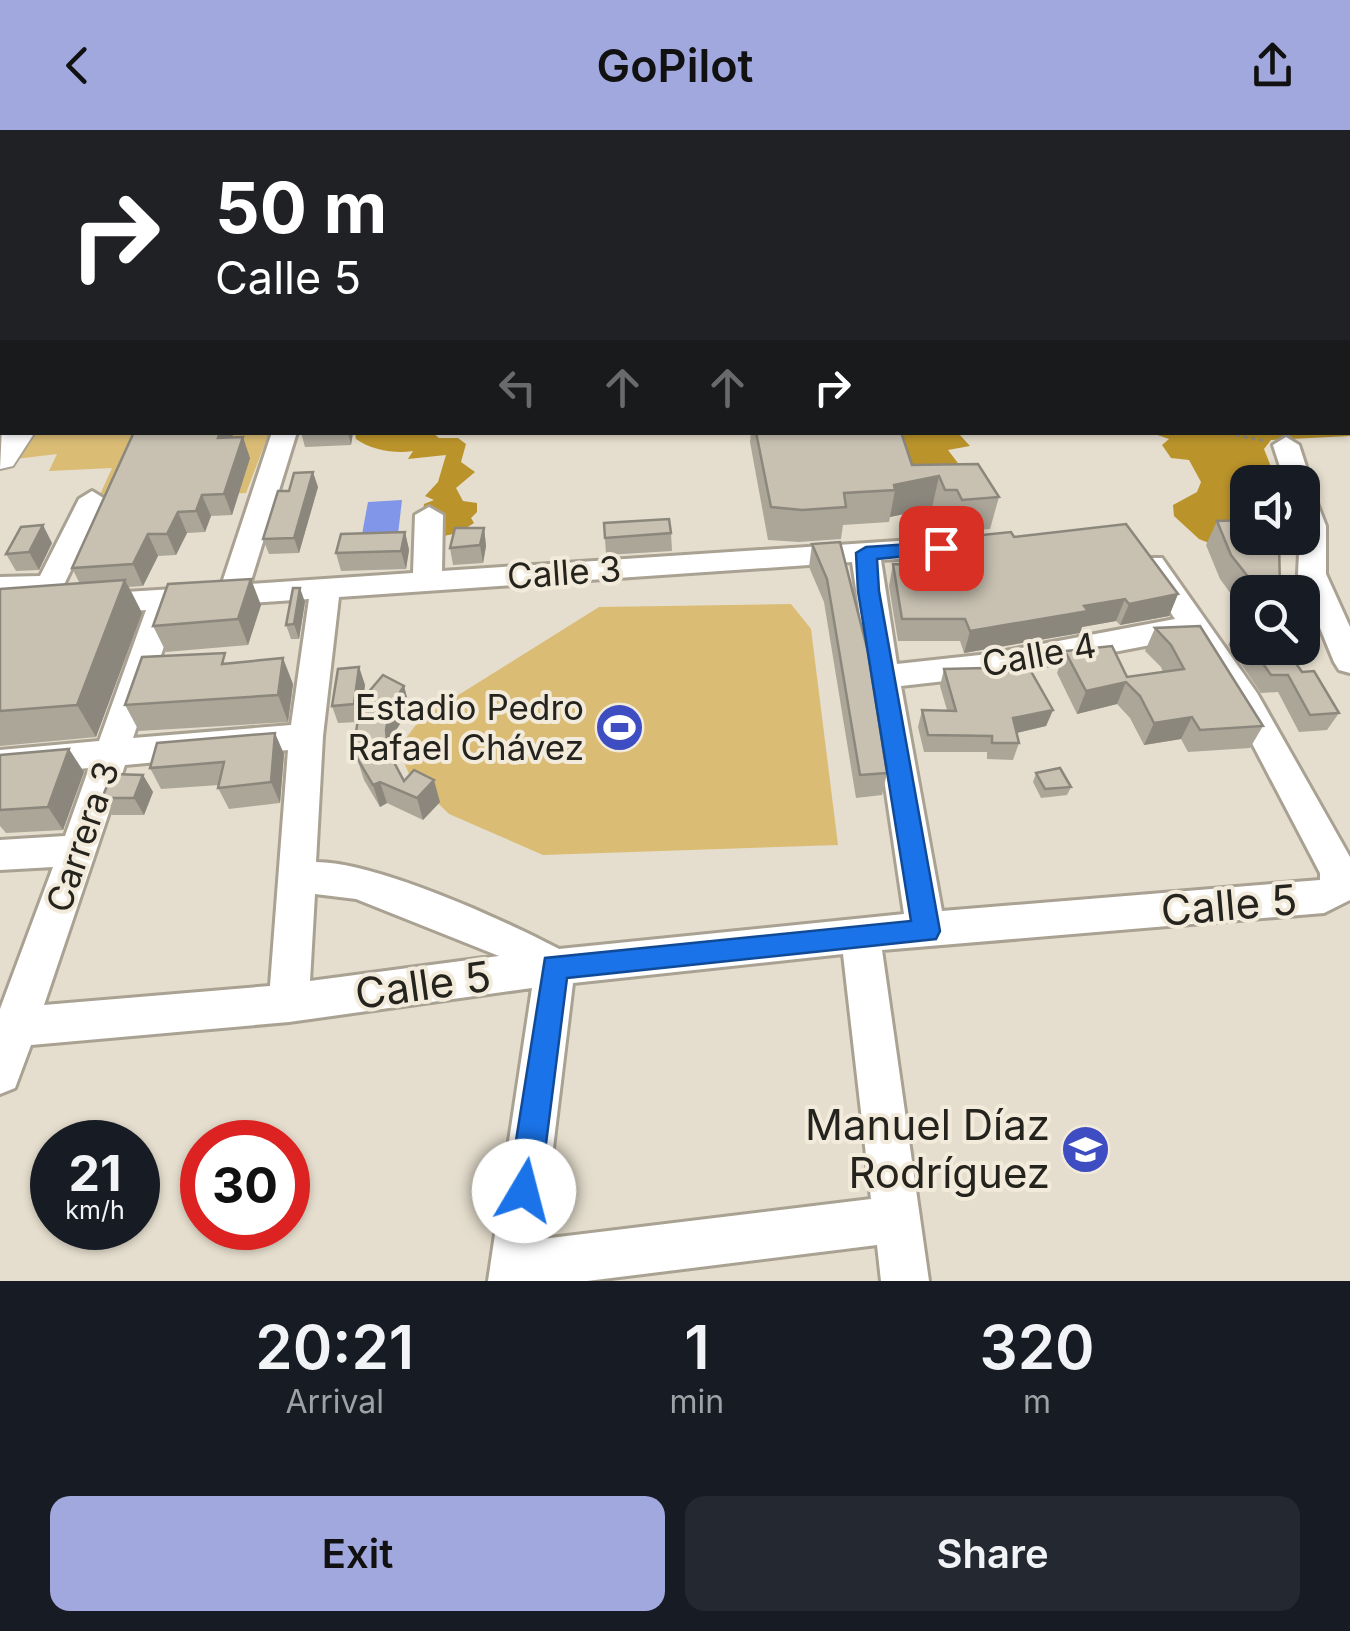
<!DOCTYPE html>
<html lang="en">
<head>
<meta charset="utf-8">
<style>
  body { margin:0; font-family:Inter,sans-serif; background:#242831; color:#f1f3f6; height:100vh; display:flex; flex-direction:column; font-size:38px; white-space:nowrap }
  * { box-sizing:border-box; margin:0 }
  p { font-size:32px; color:#9ea1a6 }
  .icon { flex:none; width:55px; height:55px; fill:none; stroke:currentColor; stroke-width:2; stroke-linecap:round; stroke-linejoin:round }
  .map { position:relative; height:1151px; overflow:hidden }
  .panel { display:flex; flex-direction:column; background:#171b24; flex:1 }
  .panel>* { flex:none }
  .top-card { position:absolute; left:0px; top:0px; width:1350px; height:305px; box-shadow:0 2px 8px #0004; background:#202124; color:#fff; overflow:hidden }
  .controls { position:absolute; left:1230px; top:335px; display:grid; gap:20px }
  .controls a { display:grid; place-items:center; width:90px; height:90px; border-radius:20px; background:#171b24; box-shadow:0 2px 8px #0004; font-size:50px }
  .speed { position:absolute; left:30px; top:990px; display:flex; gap:20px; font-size:50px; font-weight:700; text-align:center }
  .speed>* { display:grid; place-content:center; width:130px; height:130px; border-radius:50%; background:#171b24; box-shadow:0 2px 8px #0004; line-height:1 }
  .speed small { font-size:25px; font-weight:400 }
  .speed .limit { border:15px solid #d22; background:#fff; color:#111 }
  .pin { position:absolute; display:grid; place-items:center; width:85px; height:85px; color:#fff; margin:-42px; border-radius:20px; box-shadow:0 5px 15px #0006 }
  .me { position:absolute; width:110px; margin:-55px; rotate:8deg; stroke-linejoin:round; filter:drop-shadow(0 0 8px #0008) }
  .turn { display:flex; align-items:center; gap:35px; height:210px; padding:0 50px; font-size:45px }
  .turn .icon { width:130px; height:130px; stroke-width:2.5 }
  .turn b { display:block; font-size:70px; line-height:85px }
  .lanes { display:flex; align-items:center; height:95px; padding:0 50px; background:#0003; justify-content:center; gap:50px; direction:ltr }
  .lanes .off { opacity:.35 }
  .eta { display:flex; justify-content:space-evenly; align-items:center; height:170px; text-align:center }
  .eta b { font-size:60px; font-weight:600; line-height:70px }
  .cta { display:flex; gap:20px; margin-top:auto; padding:20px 50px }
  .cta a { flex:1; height:115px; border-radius:20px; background:#a0a8de; color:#111; font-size:40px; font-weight:600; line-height:115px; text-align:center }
  .cta a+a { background:#242831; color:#f1f3f6 }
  header { display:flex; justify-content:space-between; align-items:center; height:130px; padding:0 50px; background:#a0a8de; color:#111; font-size:45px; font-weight:600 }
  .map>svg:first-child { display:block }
</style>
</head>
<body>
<header><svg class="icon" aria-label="back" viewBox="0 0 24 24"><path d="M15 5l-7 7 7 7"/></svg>GoPilot<svg class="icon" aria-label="share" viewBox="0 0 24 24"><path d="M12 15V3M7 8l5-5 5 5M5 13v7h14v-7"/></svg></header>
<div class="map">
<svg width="1350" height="1151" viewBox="0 0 1350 1151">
  <rect width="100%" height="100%" fill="#e5dece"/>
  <g fill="#dabc75">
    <path d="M 26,303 L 269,303 L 246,363 L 98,369 L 112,338 L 49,341 L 57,324 L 7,330 Z"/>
    <path d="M 791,474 L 811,499 L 838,715 L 543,725 L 449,684 L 410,646 L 402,628 L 407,607 L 420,589 L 599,477 Z"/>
  </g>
  <g fill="#ba932b">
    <path d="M 1350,255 L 1350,306 L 1271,310 L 1264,319 L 1277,352 L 1248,352 L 1248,408 L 1221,418 L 1199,409 L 1174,386 L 1173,375 L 1197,362 L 1201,352 L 1189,330 L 1171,328 L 1162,315 L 1169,309 L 1152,303 L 1348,302 Z"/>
    <path d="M 355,303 L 433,303 L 439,308 L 458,308 L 466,314 L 461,332 L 475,342 L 456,358 L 463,371 L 477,373 L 477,382 L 471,388 L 474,393 L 458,403 L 439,407 L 437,383 L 423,381 L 424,374 L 434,370 L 425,366 L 438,352 L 446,325 L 408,329 L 413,321 C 396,324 371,320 356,309 Z"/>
    <path d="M 821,303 L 958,303 L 970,316 L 948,320 L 964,341 L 936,348 Z"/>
  </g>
  <path fill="#8195e9" d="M 402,370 L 397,413 L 360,415 L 368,372 Z"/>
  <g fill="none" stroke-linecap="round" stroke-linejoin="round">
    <g fill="#8195e9" fill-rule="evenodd">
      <rect x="0" y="3" width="2" height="13"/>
      <rect x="1348" y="161" width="2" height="16"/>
    </g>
    <defs>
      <g id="minor">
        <path d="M 272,302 L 297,302 L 250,454 L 413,443 L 415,385 L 429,377 L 443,385 L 442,441 L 973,406 L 983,409 L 987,415 L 983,421 L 973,424 L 881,430 L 897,534 L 989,524 L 1175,489 L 1138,434 L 1142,428 L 1162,428 L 1257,563 L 1350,727 L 1350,770 L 1324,783 L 882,820 L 929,1151 L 881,1151 L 877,1115 L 587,1151 L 488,1151 L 532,858 L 289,892 L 31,915 L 15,958 L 0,964 L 0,879 L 53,737 L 0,740 L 0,710 L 65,706 L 89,638 L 0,646 L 0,620 L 99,611 L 146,480 L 94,484 L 84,481 L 79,474 L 84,467 L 94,464 L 221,456 ZM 852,432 L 904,784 L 559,819 C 504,790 376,732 316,732 L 323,606 L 339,467 ZM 309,469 L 291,595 L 133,608 L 177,478 ZM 1187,508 L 1233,577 L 1320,743 L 1320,750 L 942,781 L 901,556 L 989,546 ZM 288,620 L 270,856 L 44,875 L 125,635 ZM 315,764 L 356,769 L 499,826 L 310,851 ZM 843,824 L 871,1069 L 542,1109 L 573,853 Z"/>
        <path d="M 1286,307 L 1299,315 L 1311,352 L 1307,358 L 1302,359 L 1302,352 L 1285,352 L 1273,315 Z"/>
        <path d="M 1302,360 L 1315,368 L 1326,396 L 1326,444 L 1350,497 L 1350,543 L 1339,540 L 1334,532 L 1298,444 Z"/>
        <path d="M 92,361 L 105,369 L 50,484 L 28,484 L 24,477 L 30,465 L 0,467 L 0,447 L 40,446 L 79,369 Z"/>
      </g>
      <path id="highway" d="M 2,297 L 2,302 L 35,302 L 13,336 L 0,339 Z"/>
    </defs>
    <use href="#minor" stroke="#a9a293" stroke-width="6"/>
    <use href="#highway" stroke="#a9a293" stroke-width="4"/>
    <g stroke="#8f8b7f" stroke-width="2.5" stroke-dasharray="4 4" stroke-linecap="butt">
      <path d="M 832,0 L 841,2"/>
      <path d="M 1122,0 L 1128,2"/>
      <path d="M 1220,302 L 1265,311"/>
    </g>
    <use href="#minor" fill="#fff" fill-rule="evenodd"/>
    <use href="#highway" fill="#fff" fill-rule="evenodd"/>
  </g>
  <g fill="#aca699">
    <path d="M 2,173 L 2,217 L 0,217 L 0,176 Z"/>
    <path d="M 220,302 L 232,302 L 232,308 L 250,328 L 232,385 L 211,386 L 205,402 L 187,403 L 176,425 L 158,426 L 143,456 L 129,457 L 142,483 L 96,607 L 0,616 L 0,459 L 80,454 L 72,438 Z"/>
    <path d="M 301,302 L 353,302 L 351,315 L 305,317 Z"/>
    <path d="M 751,302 L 901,302 L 912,335 L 999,367 L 990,399 L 954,402 L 950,392 L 938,392 L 932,378 L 890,387 L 889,392 L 843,395 L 841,409 L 799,412 L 768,410 L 750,312 Z"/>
    <path d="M 318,357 L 299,423 L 269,424 L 263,409 Z"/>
    <path d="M 1217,391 L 1280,462 L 1248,462 L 1248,487 L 1220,449 L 1206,415 Z"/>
    <path d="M 604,393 L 671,403 L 672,421 L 606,425 Z"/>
    <path d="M 484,398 L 486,416 L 483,433 L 453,435 L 450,418 Z"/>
    <path d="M 405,402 L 409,420 L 406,439 L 341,441 L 336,423 Z"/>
    <path d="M 1014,407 L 1178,464 L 1169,486 L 1120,495 L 1116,491 L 1082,497 L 1080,503 L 964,523 L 960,511 L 898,511 L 889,456 L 893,434 L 929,435 L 933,410 Z"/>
    <path d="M 52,413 L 39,440 L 16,441 L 6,424 Z"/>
    <path d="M 812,414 L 868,522 L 887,643 L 882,665 L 856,668 L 824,472 L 809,437 Z"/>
    <path d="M 305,472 L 299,509 L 291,509 L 286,495 Z"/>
    <path d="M 261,475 L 248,515 L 166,522 L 153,496 Z"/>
    <path d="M 1155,498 L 1263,596 L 1250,618 L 1188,622 L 1181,609 L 1144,615 L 1130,588 L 1117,574 L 1077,584 L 1057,543 L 1065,521 L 1127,547 L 1163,542 L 1161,537 L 1145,521 Z"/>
    <path d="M 1237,498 L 1248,498 L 1248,518 L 1285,518 L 1302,542 L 1339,583 L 1327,600 L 1299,602 L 1278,562 L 1261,563 L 1228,515 Z"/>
    <path d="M 229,533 L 293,554 L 288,592 L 139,601 L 125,575 Z"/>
    <path d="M 359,537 L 365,555 L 363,569 L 404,556 L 410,579 L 396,600 L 392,623 L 393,630 L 404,651 L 440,672 L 423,690 L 387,673 L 380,677 L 364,650 L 357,628 L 357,592 L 338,593 L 332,576 Z"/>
    <path d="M 944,539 L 988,545 L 1053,580 L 1046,596 L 1017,603 L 1019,613 L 1013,630 L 987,629 L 987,622 L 924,622 L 918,597 L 922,580 L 947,580 L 940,556 Z"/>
    <path d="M 284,624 L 280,673 L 229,679 L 218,658 L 219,655 L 161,659 L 150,638 Z"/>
    <path d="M 0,625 L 84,642 L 63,700 L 6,703 L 0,696 Z"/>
    <path d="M 1036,643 L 1071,657 L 1067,665 L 1041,668 L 1033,652 Z"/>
    <path d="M 143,645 L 153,662 L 144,685 L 112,685 L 102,668 Z"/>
  </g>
  <g fill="#8c877d">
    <path d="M 2,120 L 2,140 L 0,143 L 0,123 Z"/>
    <path d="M 220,302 L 232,302 L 233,305 L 225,329 L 218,308 Z"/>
    <path d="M 348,302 L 353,302 L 351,315 Z"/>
    <path d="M 243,307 L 250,328 L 232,385 L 224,364 Z"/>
    <path d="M 313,342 L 318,357 L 299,423 L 294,408 Z"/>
    <path d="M 939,346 L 932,378 L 890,387 L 895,360 L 894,355 Z"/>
    <path d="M 202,365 L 211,386 L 205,402 L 196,381 Z"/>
    <path d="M 178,382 L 187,403 L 176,425 L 167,404 Z"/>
    <path d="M 43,395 L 52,413 L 39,440 L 29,422 Z"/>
    <path d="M 484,398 L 486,416 L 483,433 L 480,415 Z"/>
    <path d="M 405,402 L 409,420 L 406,439 L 401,421 Z"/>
    <path d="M 148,404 L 158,426 L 143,456 L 133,434 Z"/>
    <path d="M 251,449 L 261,475 L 248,515 L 238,489 Z"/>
    <path d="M 125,450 L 142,483 L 96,607 L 77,575 Z"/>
    <path d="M 300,458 L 305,472 L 299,509 L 294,494 Z"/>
    <path d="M 1178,464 L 1169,486 L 1120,495 L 1129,474 Z"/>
    <path d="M 1125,469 L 1116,491 L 1082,497 L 1080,503 L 964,523 L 970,501 L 1084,476 Z"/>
    <path d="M 283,528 L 293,554 L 288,592 L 278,565 Z"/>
    <path d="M 359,537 L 365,555 L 360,592 L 354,574 Z"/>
    <path d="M 1126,552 L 1117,574 L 1077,584 L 1086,561 Z"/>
    <path d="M 404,556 L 410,579 L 396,600 L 392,623 L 395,643 L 388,621 L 386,600 L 390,578 Z"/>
    <path d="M 1053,580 L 1046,596 L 1008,605 L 1013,588 Z"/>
    <path d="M 1192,587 L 1181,609 L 1144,615 L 1154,593 Z"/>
    <path d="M 275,603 L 284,624 L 280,673 L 271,652 Z"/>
    <path d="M 69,619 L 84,642 L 63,700 L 48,677 Z"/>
    <path d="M 143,645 L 153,662 L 144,685 L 134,668 Z"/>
    <path d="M 434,650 L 440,672 L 423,690 L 417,668 Z"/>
    <path d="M 380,652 L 387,673 L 380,677 L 373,655 Z"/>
  </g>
  <g fill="#c8c1b2" stroke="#8c877d" stroke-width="2.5">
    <path d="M 2,173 L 2,200 L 0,200 L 0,176 Z"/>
    <path d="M 134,302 L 220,302 L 218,308 L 243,307 L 224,364 L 202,365 L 196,381 L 178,382 L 167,404 L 148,404 L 133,434 L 72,438 Z"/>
    <path d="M 756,302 L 901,302 L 912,335 L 978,334 L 999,367 L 962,370 L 957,360 L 945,360 L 939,346 L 894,355 L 895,360 L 844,363 L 846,377 L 802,380 L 771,377 Z"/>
    <path d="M 313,342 L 294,408 L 263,409 L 278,361 L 289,361 L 294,343 Z"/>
    <path d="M 669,389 L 671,403 L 605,408 L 604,393 Z"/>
    <path d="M 1248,390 L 1248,408 L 1279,408 L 1280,462 L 1260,462 L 1231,425 L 1217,391 Z"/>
    <path d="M 1126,394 L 1178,464 L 1129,474 L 1125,469 L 1084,476 L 1088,481 L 970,501 L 965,489 L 902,489 L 893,434 L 938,435 L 933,410 L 1011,402 L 1014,407 Z"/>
    <path d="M 43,395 L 29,422 L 6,424 L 21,397 Z"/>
    <path d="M 455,398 L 484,398 L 480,415 L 450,418 Z"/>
    <path d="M 405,402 L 401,421 L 336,423 L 341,404 Z"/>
    <path d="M 840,412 L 868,522 L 887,643 L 860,645 L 827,449 L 812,414 Z"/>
    <path d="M 251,449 L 238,489 L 153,496 L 168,454 Z"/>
    <path d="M 125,450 L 77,575 L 0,581 L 0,459 Z"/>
    <path d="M 293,458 L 300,458 L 294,494 L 286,495 Z"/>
    <path d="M 1200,496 L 1263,596 L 1200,600 L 1192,587 L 1154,593 L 1140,566 L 1126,552 L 1086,561 L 1065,521 L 1112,516 L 1127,547 L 1184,539 L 1171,515 L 1155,498 Z"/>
    <path d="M 1237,498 L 1248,498 L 1248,512 Z"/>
    <path d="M 1252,518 L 1285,518 L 1302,542 L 1314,541 L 1339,583 L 1310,585 L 1288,545 L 1271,545 Z"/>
    <path d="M 225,523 L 222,534 L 283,528 L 278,565 L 125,575 L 142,527 Z"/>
    <path d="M 359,537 L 354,574 L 332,576 L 338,539 Z"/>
    <path d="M 985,538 L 988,545 L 1029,538 L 1053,580 L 1013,588 L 1019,613 L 992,613 L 992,606 L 928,605 L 922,580 L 956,581 L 944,539 Z"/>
    <path d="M 383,545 L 404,556 L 390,578 L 386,600 L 388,621 L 404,651 L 414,640 L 434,650 L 417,668 L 380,652 L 373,655 L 357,628 L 356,602 L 361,571 Z"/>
    <path d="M 275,603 L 271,652 L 218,658 L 224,632 L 150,638 L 157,613 Z"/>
    <path d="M 69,619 L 48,677 L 0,680 L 0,625 Z"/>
    <path d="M 1060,638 L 1071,657 L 1045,659 L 1036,643 Z"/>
    <path d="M 112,644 L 143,645 L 134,668 L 102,668 Z"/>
  </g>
  <path fill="#1a73e8" stroke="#114b97" stroke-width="2.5" d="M 941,412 L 948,413 L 948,422 L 877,429 L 879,461 L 940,801 L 936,809 L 567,848 L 540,1061 L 536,1072 L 524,1077 L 513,1072 L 508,1061 L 545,828 L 911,791 L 858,461 L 856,423 L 866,417 Z"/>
  <defs>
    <symbol id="stadium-disc" viewBox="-11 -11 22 22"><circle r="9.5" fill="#3e4dc1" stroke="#f2ebdb"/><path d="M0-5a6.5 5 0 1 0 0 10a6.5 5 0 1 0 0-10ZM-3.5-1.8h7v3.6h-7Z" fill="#fff"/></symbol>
    <symbol id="school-disc" viewBox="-11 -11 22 22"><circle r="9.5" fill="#3e4dc1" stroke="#f2ebdb"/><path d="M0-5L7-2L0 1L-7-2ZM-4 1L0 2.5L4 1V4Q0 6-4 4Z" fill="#fff"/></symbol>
  </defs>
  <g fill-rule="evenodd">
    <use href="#stadium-disc" x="592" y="570" width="55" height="55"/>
    <use href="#school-disc" x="1058" y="992" width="55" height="55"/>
  </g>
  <g text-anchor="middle" stroke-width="8" stroke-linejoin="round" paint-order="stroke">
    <g font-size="35" fill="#25231d" stroke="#f2ebdb">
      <text transform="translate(564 443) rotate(-4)" y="12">Calle 3</text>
      <text transform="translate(1039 525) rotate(-10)" y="12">Calle 4</text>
      <text transform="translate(83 707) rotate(-71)" y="12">Carrera 3</text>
    </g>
    <g font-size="35" fill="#25231d" stroke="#f2ebdb" text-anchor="end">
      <text x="584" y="590">Estadio Pedro<tspan x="584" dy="40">Rafael Chávez</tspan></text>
    </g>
    <g font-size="42" fill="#25231d" stroke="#f2ebdb">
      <text transform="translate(1229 775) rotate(-5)" y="15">Calle 5</text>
      <text transform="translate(423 855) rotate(-8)" y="15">Calle 5</text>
    </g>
    <g font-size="42" fill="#25231d" stroke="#f2ebdb" text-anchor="end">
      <text x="1050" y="1010">Manuel Díaz<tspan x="1050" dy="48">Rodríguez</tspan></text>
    </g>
  </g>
</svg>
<div class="controls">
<a><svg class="icon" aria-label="sound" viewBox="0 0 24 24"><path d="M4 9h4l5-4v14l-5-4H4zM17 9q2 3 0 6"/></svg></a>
<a><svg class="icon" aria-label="search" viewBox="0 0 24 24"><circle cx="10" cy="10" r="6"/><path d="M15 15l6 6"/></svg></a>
</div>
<div class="speed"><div>21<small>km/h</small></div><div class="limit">30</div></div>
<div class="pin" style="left:941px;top:418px;background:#d93025"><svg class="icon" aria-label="arrive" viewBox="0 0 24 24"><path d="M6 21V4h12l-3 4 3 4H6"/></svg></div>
<svg class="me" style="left:524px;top:1061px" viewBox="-20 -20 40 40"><circle r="19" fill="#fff"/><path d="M0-13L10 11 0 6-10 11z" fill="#1a73e8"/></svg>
<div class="top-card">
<div class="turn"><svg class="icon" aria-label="right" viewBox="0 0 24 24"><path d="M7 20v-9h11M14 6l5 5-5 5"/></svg><div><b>50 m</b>Calle 5</div></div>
<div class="lanes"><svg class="icon off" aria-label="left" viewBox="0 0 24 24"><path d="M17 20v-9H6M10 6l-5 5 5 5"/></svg><svg class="icon off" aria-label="ahead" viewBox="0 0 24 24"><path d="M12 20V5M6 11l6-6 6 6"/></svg><svg class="icon off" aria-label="ahead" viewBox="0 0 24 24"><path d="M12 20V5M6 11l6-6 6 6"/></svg><svg class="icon" aria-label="right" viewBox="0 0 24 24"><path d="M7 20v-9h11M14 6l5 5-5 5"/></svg></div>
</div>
</div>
<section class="panel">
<div class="eta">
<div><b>20:21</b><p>Arrival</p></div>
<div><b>1</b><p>min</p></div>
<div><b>320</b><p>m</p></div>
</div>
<div class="cta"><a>Exit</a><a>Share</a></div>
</section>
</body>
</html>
